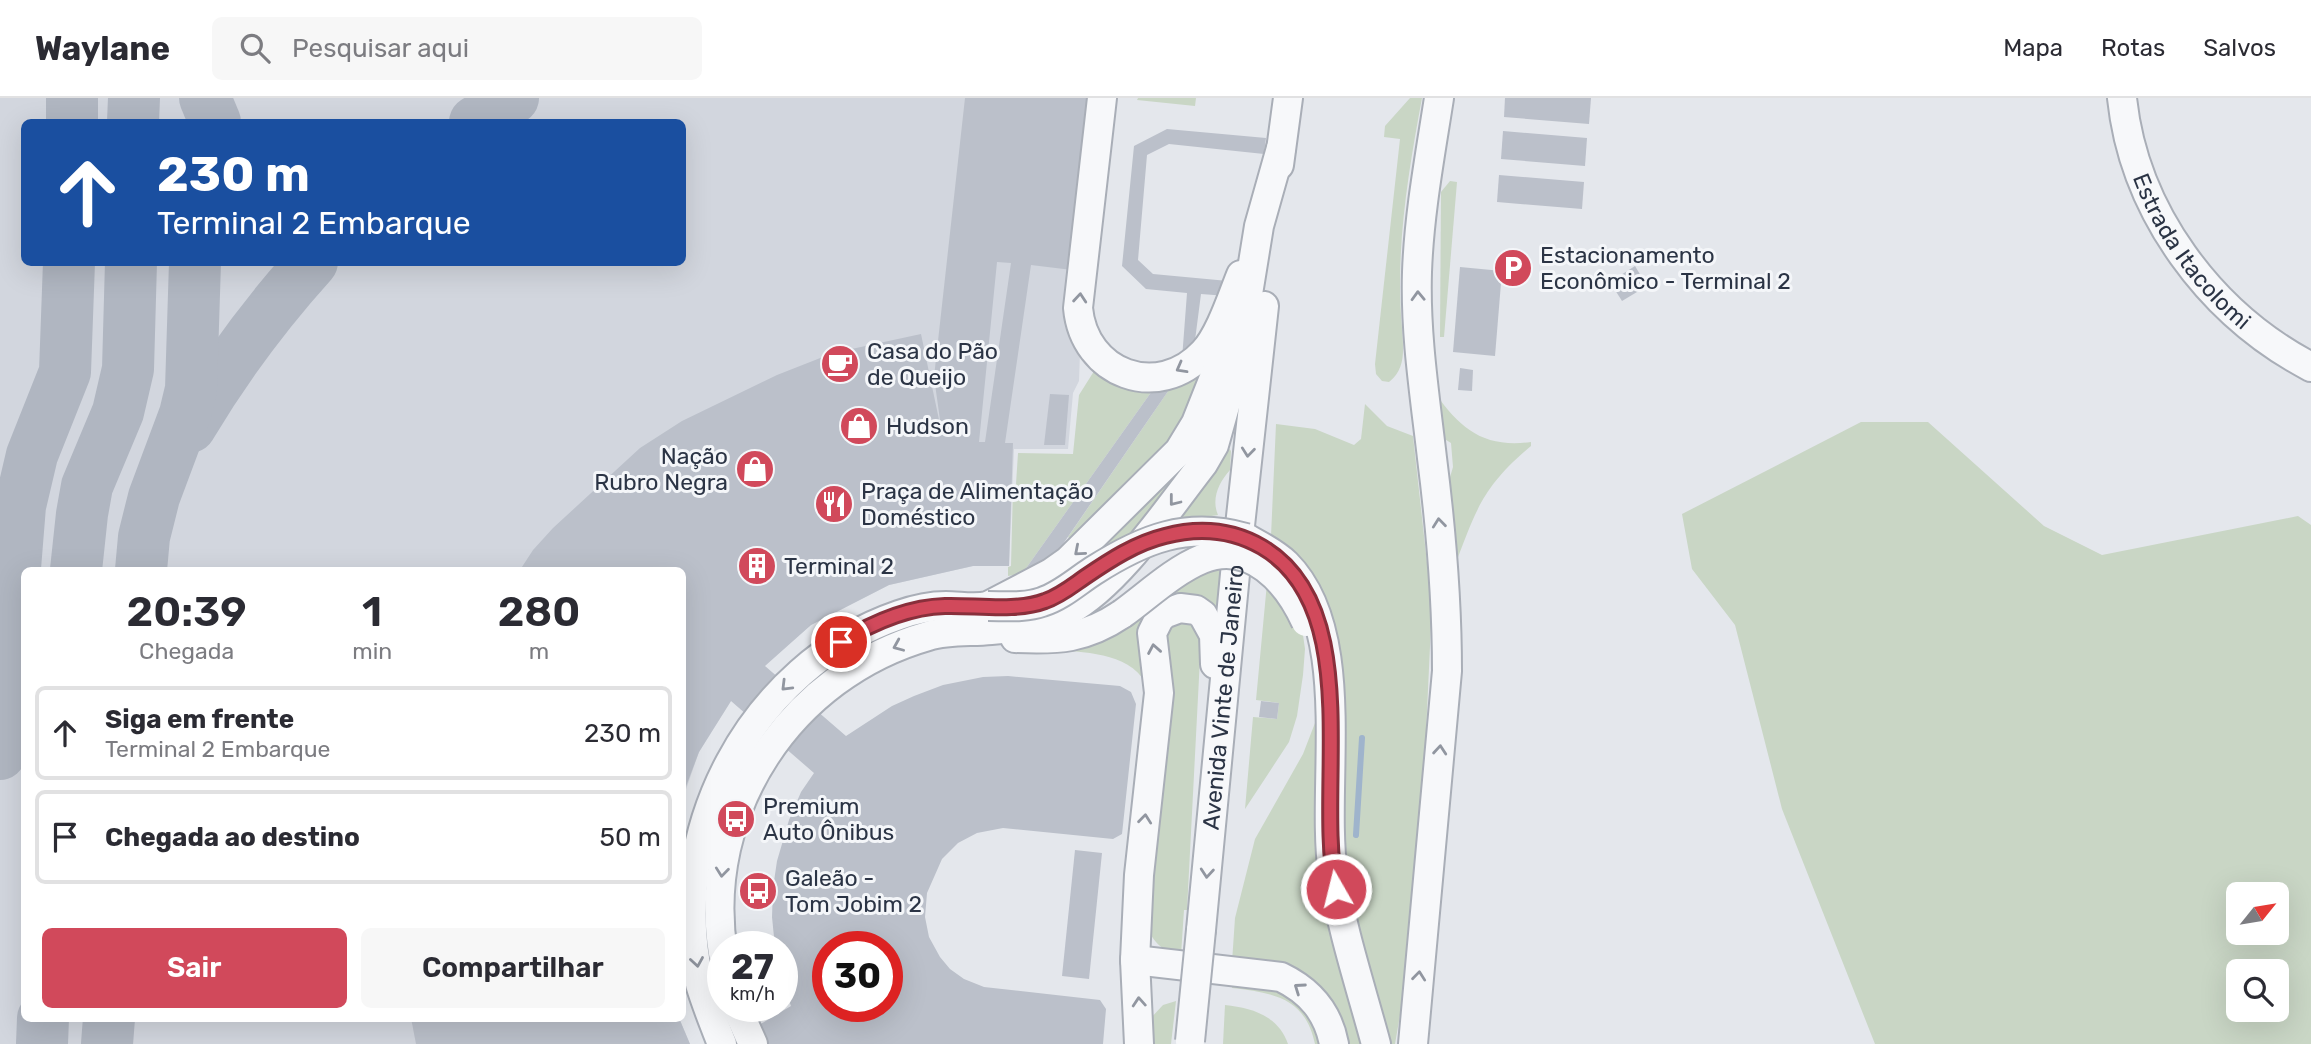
<!DOCTYPE html>
<html lang="pt">
<head>
<meta charset="utf-8">
<style>
  body { margin:0; font-family:Rubik,sans-serif; background:#f7f7f7; color:#2b2b33; height:100vh; display:flex; flex-direction:column; font-size:26px; white-space:nowrap }
  * { box-sizing:border-box; margin:0 }
  p { font-size:23px; color:#7c7c81 }
  .icon { flex:none; width:38px; height:38px; fill:none; stroke:currentColor; stroke-width:2; stroke-linecap:round; stroke-linejoin:round }
  .map { position:relative; flex:1; overflow:hidden }
  .drawer { position:absolute; left:21px; top:469px; width:665px; height:455px; display:flex; flex-direction:column; background:#fff; border-radius:10px; box-shadow:0 7px 28px #0002 }
  .drawer>* { flex:none }
  .hud { position:absolute; left:21px; top:21px; width:665px; height:147px; border-radius:10px; box-shadow:0 7px 28px #0002; background:#1a4fa0; color:#fff; overflow:hidden }
  .needle { width:46px; rotate:60deg }
  .buttons { position:absolute; left:2226px; top:784px; display:grid; gap:14px }
  .buttons a { display:grid; place-items:center; width:63px; height:63px; border-radius:10px; background:#fff; box-shadow:0 7px 28px #0002; font-size:35px }
  .speed { position:absolute; left:707px; top:833px; display:flex; gap:14px; font-size:35px; font-weight:700; text-align:center }
  .speed>* { display:grid; place-content:center; width:91px; height:91px; border-radius:50%; background:#fff; box-shadow:0 7px 28px #0002; line-height:1 }
  .speed small { font-size:18px; font-weight:400 }
  .speed .limit { border:10px solid #d22; background:#fff; color:#111 }
  .pin { position:absolute; display:grid; place-items:center; width:60px; height:60px; color:#fff; margin:-30px; border:4px solid #fff; border-radius:50%; box-shadow:0 2px 7px #0007 }
  .me { position:absolute; width:77px; margin:-38px; rotate:352deg; stroke-linejoin:round; filter:drop-shadow(0 0 5px #0008) }
  .turn { display:flex; align-items:center; gap:24px; height:147px; padding:0 21px; font-size:32px }
  .turn .icon { width:91px; height:91px; stroke-width:2.5 }
  .turn b { display:block; font-size:49px; line-height:60px }
  .eta { display:flex; justify-content:space-evenly; align-items:center; height:119px; text-align:center }
  .eta b { font-size:42px; font-weight:600; line-height:49px }
  .button { display:flex; gap:14px; margin-top:auto; padding:14px 21px }
  .button a { flex:1; height:80px; border-radius:10px; background:#d1495b; color:#fff; font-size:28px; font-weight:600; line-height:80px; text-align:center }
  .button a+a { background:#f7f7f7; color:#2b2b33 }
  ul { padding:0; list-style:none }
  li { display:flex; align-items:center; gap:21px; height:94px; margin:0 14px 10px; padding:0 7px; border:4px solid #e1e1e2; border-radius:10px }
  li div { flex:1 }
  li b { display:block; font-size:26px }
  li em { font-style:normal }
  header { display:flex; align-items:center; gap:42px; box-sizing:border-box; height:98px; padding:0 35px; background:#fff; border-bottom:2px solid #e1e1e2 }
  header strong { font-size:33px }
  nav { display:flex; gap:38px; margin-inline-start:auto; font-size:24px }
  .search { width:490px; height:63px; background:#f7f7f7; display:flex; align-items:center; gap:18px; box-sizing:border-box; padding:0 24px; border-radius:10px; color:#7c7c81; font-size:26px }
  .map>svg:first-child { display:block }
</style>
</head>
<body>
<header>
<strong>Waylane</strong>
<div class="search"><svg class="icon" aria-label="search" viewBox="0 0 24 24"><circle cx="10" cy="10" r="6"/><path d="M15 15l6 6"/></svg>Pesquisar aqui</div>
<nav><a>Mapa</a><a>Rotas</a><a>Salvos</a></nav>
</header>
<div class="map">
<svg width="2311" height="946" viewBox="0 0 2311 946">
  <rect width="100%" height="100%" fill="#e4e7ec"/>
  <path fill="#d2d6de" fill-rule="evenodd" d="M 0,0 L 1089,0 L 1079,283 L 1073,295 L 1068,351 L 1014,351 L 1009,468 L 973,468 L 889,487 L 811,527 L 752,578 L 731,603 L 699,654 L 683,700 L 682,472 L 24,472 L 24,920 L 679,920 L 690,946 L 0,946 ZM 24,24 L 682,24 L 682,164 L 24,164 Z"/>
  <g fill="#c9d6c5" fill-rule="evenodd">
    <path d="M 1138,0 L 1196,0 L 1195,8 L 1137,2 Z"/>
    <path d="M 1410,0 L 1422,0 C 1408,75 1395,153 1402,230 C 1403,249 1407,270 1389,284 L 1382,283 L 1376,276 L 1375,266 L 1400,41 L 1384,39 L 1385,28 Z"/>
    <path d="M 1450,83 L 1457,84 L 1444,239 L 1440,239 L 1441,94 Z"/>
    <path d="M 1096,270 L 1157,286 L 1022,476 L 1008,478 L 1008,469 L 1011,468 L 1013,388 L 1016,386 L 1018,355 L 1073,356 L 1079,297 Z"/>
    <path d="M 1199,280 L 1176,339 L 1073,444 L 1068,439 L 1173,286 Z"/>
    <path d="M 1436,296 C 1461,332 1485,350 1531,344 L 1531,348 C 1482,389 1476,412 1454,470 L 1448,386 L 1453,369 L 1451,345 L 1438,337 Z"/>
    <path d="M 1365,306 L 1387,328 L 1413,338 L 1429,483 L 1431,527 L 1422,721 L 1411,853 L 1395,946 L 1386,946 L 1345,790 L 1337,609 L 1271,438 L 1276,326 L 1315,331 L 1354,347 L 1361,341 Z"/>
    <path d="M 1861,324 L 1928,324 L 2044,428 L 2102,457 L 2298,418 L 2311,427 L 2311,946 L 1875,946 L 1782,711 L 1735,527 L 1692,471 L 1682,416 ZM 2238,796 L 2277,796 L 2277,835 L 2238,835 ZM 2238,873 L 2277,873 L 2277,912 L 2238,912 Z"/>
    <path d="M 1226,347 L 1231,353 L 1230,372 C 1219,384 1211,401 1218,417 L 1167,425 Z"/>
    <path d="M 1196,356 L 1135,435 L 1088,460 Z"/>
    <path d="M 1220,470 L 1217,512 L 1215,514 L 1180,501 L 1146,585 C 1127,553 1083,555 1050,551 L 1067,545 L 1191,478 Z"/>
    <path d="M 1267,485 L 1303,537 L 1305,551 L 1303,577 L 1297,618 L 1289,644 L 1245,711 L 1253,619 L 1277,621 L 1279,605 L 1256,602 Z"/>
    <path d="M 1176,521 L 1194,525 L 1201,541 L 1187,812 L 1184,812 L 1181,857 C 1162,852 1154,846 1147,828 L 1160,541 Z"/>
    <path d="M 1315,625 L 1318,625 L 1366,946 L 1338,946 L 1331,916 L 1232,864 L 1235,820 L 1255,741 L 1303,656 Z"/>
    <path d="M 1232,880 L 1271,885 L 1303,903 L 1324,946 L 1315,946 C 1305,899 1273,895 1232,890 Z"/>
    <path d="M 1176,903 L 1171,946 L 1149,946 L 1150,921 L 1163,907 Z"/>
    <path d="M 1225,907 C 1253,910 1278,918 1288,946 L 1223,946 Z"/>
  </g>
  <g fill="none" stroke-linecap="round" stroke-linejoin="round">
    <path stroke="#9fb4cc" stroke-width="6" d="M 1356,737 L 1362,640"/>
    <g stroke="#b0b6c1" stroke-width="52">
      <path d="M 205,0 L 215,24"/>
      <path d="M 72,24 L 72,0"/>
      <path d="M 133,24 L 134,0"/>
      <path d="M 475,24 L 513,0"/>
      <path d="M 190,329 C 225,270 266,215 312,164"/>
      <path d="M 76,472 L 82,416 L 87,388 L 118,314 L 128,271 L 131,164"/>
      <path d="M 141,472 L 144,439 L 154,399 L 185,316 L 191,291 L 195,164"/>
      <path d="M 0,656 L 20,408 L 32,357 L 65,274 L 69,164"/>
      <path d="M 42,946 L 43,920"/>
      <path d="M 107,946 L 109,920"/>
    </g>
  </g>
  <g fill="#bbc0ca" fill-rule="evenodd">
    <path d="M 965,0 L 1089,0 L 1072,172 L 1031,167 L 1005,345 L 1013,345 L 1009,468 L 973,468 L 889,487 L 811,527 L 765,568 L 846,638 L 892,608 L 914,598 L 943,587 L 983,579 L 1008,578 L 1120,588 L 1131,594 L 1136,606 L 1122,736 L 1113,741 L 1003,730 L 977,735 L 958,745 L 942,761 L 927,795 L 925,819 L 929,839 L 940,859 L 950,871 L 964,881 L 984,889 L 1100,902 L 1106,911 L 1103,946 L 727,946 L 791,908 L 782,884 L 782,849 L 775,849 L 772,819 L 773,790 L 777,763 L 789,722 L 801,694 L 814,675 L 731,603 L 699,654 L 682,699 L 682,472 L 520,472 L 533,452 L 553,430 L 640,350 L 682,323 L 777,277 L 833,255 L 921,236 L 942,336 L 934,279 ZM 997,164 L 1011,165 L 985,344 L 979,344 ZM 828,849 L 887,849 L 887,908 L 828,908 Z"/>
    <path d="M 1505,0 L 1591,0 L 1589,26 L 1504,19 Z"/>
    <path d="M 1167,31 L 1266,40 L 1264,56 L 1169,46 L 1147,57 L 1138,162 L 1153,176 L 1228,183 L 1227,198 L 1201,196 L 1191,273 L 1183,283 L 1173,286 L 1041,478 L 1022,476 L 1157,286 L 1181,274 L 1187,195 L 1146,191 L 1122,168 L 1134,48 Z"/>
    <path d="M 1503,33 L 1587,40 L 1585,68 L 1501,61 Z"/>
    <path d="M 1499,77 L 1584,84 L 1582,111 L 1497,104 Z"/>
    <path d="M 1635,168 L 1647,188 L 1622,203 L 1610,184 Z"/>
    <path d="M 1460,169 L 1502,173 L 1495,258 L 1453,254 Z"/>
    <path d="M 1460,270 L 1473,272 L 1472,293 L 1458,292 Z"/>
    <path d="M 1050,296 L 1069,297 L 1065,347 L 1044,347 Z"/>
    <path d="M 1261,603 L 1279,605 L 1277,621 L 1259,619 Z"/>
    <path d="M 1075,752 L 1102,755 L 1089,881 L 1062,878 Z"/>
    <path d="M 411,920 L 679,920 L 690,946 L 416,946 Z"/>
  </g>
  <g fill="none" stroke-linecap="round" stroke-linejoin="round">
    <defs>
      <g id="minor">
        <path d="M 1102,0 L 1078,210 C 1084,276 1158,304 1204,254 C 1220,237 1232,199 1241,177"/>
        <path id="s1" d="M 2122,0 C 2134,114 2210,216 2311,269"/>
        <path d="M 1279,67 L 1288,0"/>
        <path d="M 1246,440 C 1260,448 1275,455 1286,466 C 1355,535 1320,686 1333,776 C 1342,833 1361,890 1376,946"/>
        <path d="M 1015,540 C 1058,542 1085,541 1122,516"/>
        <path id="s2" d="M 1201,832 L 1237,455 L 1264,208"/>
        <path d="M 723,855 C 700,712 791,577 928,538 C 948,532 970,534 991,532 C 1016,530 1045,526 1068,513 C 1117,487 1168,411 1203,366 L 1214,347 L 1227,301 L 1242,233 L 1259,128 L 1281,50"/>
        <path d="M 1135,862 L 1281,879 C 1310,893 1328,914 1334,946"/>
        <path d="M 736,908 L 753,946"/>
        <path d="M 722,946 C 714,926 706,906 700,886 C 663,735 751,568 899,517 C 913,512 930,508 946,508 C 960,508 974,511 988,508 L 1051,475 L 1068,463 L 1179,353 L 1196,325 L 1223,257"/>
        <path d="M 1139,946 L 1135,862 L 1139,777 L 1159,595 L 1152,535 L 1159,521 L 1164,516 L 1180,510 L 1196,512 L 1203,517 L 1214,537 L 1215,566"/>
        <path d="M 1413,946 L 1447,573 C 1447,501 1441,431 1432,360 C 1425,299 1415,236 1417,174 C 1419,116 1430,58 1439,0"/>
      </g>
    </defs>
    <use href="#minor" stroke="#a9aeb7" stroke-width="32"/>
    <use href="#minor" stroke="#f7f8fa" stroke-width="28"/>
    <defs>
      <g id="minor-bridge">
        <path d="M 988,508 C 1006,508 1025,510 1042,504 C 1061,498 1076,484 1093,473 C 1143,441 1187,423 1246,440"/>
        <path d="M 1122,516 C 1147,498 1173,473 1202,461 C 1251,441 1288,484 1306,524"/>
        <path d="M 1190,943 L 1201,832"/>
      </g>
    </defs>
    <use href="#minor-bridge" stroke="#a9aeb7" stroke-width="32" stroke-linecap="butt"/>
    <use href="#minor-bridge" stroke="#f7f8fa" stroke-width="28"/>
  </g>
  <defs><path id="oneway-chevron" d="M-2-3.5L2.5 0L-2 3.5" fill="none" stroke-width="1.6" stroke-linecap="round" stroke-linejoin="round" transform="scale(1.75)"/></defs>
  <g stroke="#9196a0">
    <use href="#oneway-chevron" transform="translate(1418 198) rotate(-92)"/>
    <use href="#oneway-chevron" transform="translate(1080 200) rotate(-85)"/>
    <use href="#oneway-chevron" transform="translate(1181 270) rotate(151)"/>
    <use href="#oneway-chevron" transform="translate(1248 354) rotate(96)"/>
    <use href="#oneway-chevron" transform="translate(1174 403) rotate(128)"/>
    <use href="#oneway-chevron" transform="translate(1439 425) rotate(-96)"/>
    <use href="#oneway-chevron" transform="translate(1079 453) rotate(139)"/>
    <use href="#oneway-chevron" transform="translate(898 548) rotate(157)"/>
    <use href="#oneway-chevron" transform="translate(1154 551) rotate(-100)"/>
    <use href="#oneway-chevron" transform="translate(786 588) rotate(135)"/>
    <use href="#oneway-chevron" transform="translate(1440 652) rotate(-85)"/>
    <use href="#oneway-chevron" transform="translate(1145 721) rotate(-84)"/>
    <use href="#oneway-chevron" transform="translate(722 774) rotate(96)"/>
    <use href="#oneway-chevron" transform="translate(1207 775) rotate(95)"/>
    <use href="#oneway-chevron" transform="translate(697 864) rotate(81)"/>
    <use href="#oneway-chevron" transform="translate(1419 878) rotate(-84)"/>
    <use href="#oneway-chevron" transform="translate(1299 890) rotate(-145)"/>
    <use href="#oneway-chevron" transform="translate(1139 904) rotate(-94)"/>
  </g>
  <g fill="none" stroke-linecap="round" stroke-linejoin="round">
    <defs>
      <path id="route" d="M 841,544 C 872,525 908,509 945,508 C 975,507 1016,514 1045,503 C 1060,498 1072,488 1085,479 C 1110,462 1136,445 1165,438 C 1199,429 1231,431 1262,449 C 1366,510 1315,690 1336,791"/>
    </defs>
    <use href="#route" stroke="#882f3b" stroke-width="18"/>
    <use href="#route" stroke="#d1495b" stroke-width="12"/>
  </g>
  <defs>
    <symbol id="parking-disc" viewBox="-11 -11 22 22"><circle r="9.5" fill="#d1495b" stroke="#f4f6f9"/><path d="M-3.5-5.5H1a3.5 3.5 0 0 1 0 7H-1V5.5H-3.5ZM-1-3.4V-.6H.8a1.4 1.4 0 0 0 0-2.8Z" fill="#fff"/></symbol>
    <symbol id="cafe-disc" viewBox="-11 -11 22 22"><circle r="9.5" fill="#d1495b" stroke="#f4f6f9"/><path d="M-5.5-4.5H6V0H3Q3 3.5 0 3.5H-2.5Q-5.5 3.5-5.5 0ZM3-3.2v2h1.7v-2ZM-6 4.5H4V6H-6Z" fill="#fff"/></symbol>
    <symbol id="shop-disc" viewBox="-11 -11 22 22"><circle r="9.5" fill="#d1495b" stroke="#f4f6f9"/><path d="M-5-2.5h2.3a2.7 3.5 0 0 1 5.4 0H5L5.5 6h-11ZM-1.5-2.5h3a1.5 2.3 0 0 0-3 0Z" fill="#fff"/></symbol>
    <symbol id="restaurant-disc" viewBox="-11 -11 22 22"><circle r="9.5" fill="#d1495b" stroke="#f4f6f9"/><path d="M-5-6h1v4h1v-4h1v4h1v-4h1v5L-1.5 .5V6h-2V.5L-5-1ZM5-6V6H3V1.5H1.5Q1.5-4 5-6Z" fill="#fff"/></symbol>
    <symbol id="building-disc" viewBox="-11 -11 22 22"><circle r="9.5" fill="#d1495b" stroke="#f4f6f9"/><path d="M-4-6H4V6H1V3H-1V6H-4ZM-2.5-4.3h1.7v1.8h-1.7ZM.8-4.3h1.7v1.8H.8ZM-2.5-1h1.7V.8h-1.7ZM.8-1h1.7V.8H.8Z" fill="#fff"/></symbol>
    <symbol id="bus-disc" viewBox="-11 -11 22 22"><circle r="9.5" fill="#d1495b" stroke="#f4f6f9"/><path d="M-5-6H5V4H4V6H2V4H-2V6H-4V4H-5ZM-3.5-4V0h7V-4ZM-3.5 1.2v1.5H-2V1.2ZM2 1.2v1.5H3.5V1.2Z" fill="#fff"/></symbol>
  </defs>
  <g fill-rule="evenodd">
    <use href="#parking-disc" x="1491" y="148" width="44" height="44"/>
    <use href="#cafe-disc" x="818" y="244" width="44" height="44"/>
    <use href="#shop-disc" x="837" y="306" width="44" height="44"/>
    <use href="#shop-disc" x="733" y="349" width="44" height="44"/>
    <use href="#restaurant-disc" x="812" y="384" width="44" height="44"/>
    <use href="#building-disc" x="735" y="446" width="44" height="44"/>
    <use href="#bus-disc" x="714" y="699" width="44" height="44"/>
    <use href="#bus-disc" x="736" y="771" width="44" height="44"/>
  </g>
  <g text-anchor="middle" stroke-width="6" stroke-linejoin="round" paint-order="stroke">
    <g font-size="23" fill="#2b3445" stroke="#f4f6f9">
      <text dy="8" stroke="none"><textPath href="#s1" startOffset="172">Estrada Itacolomi</textPath></text>
      <text dy="8" stroke="none"><textPath href="#s2" startOffset="234">Avenida Vinte de Janeiro</textPath></text>
    </g>
    <g font-size="23" fill="#2b3445" stroke="#f4f6f9" text-anchor="start">
      <text x="1540" y="165">Estacionamento<tspan x="1540" dy="26">Econômico - Terminal 2</tspan></text>
      <text x="867" y="261">Casa do Pão<tspan x="867" dy="26">de Queijo</tspan></text>
      <text x="886" y="336">Hudson</text>
      <text x="728" y="366" text-anchor="end">Nação<tspan x="728" dy="26">Rubro Negra</tspan></text>
      <text x="861" y="401">Praça de Alimentação<tspan x="861" dy="26">Doméstico</tspan></text>
      <text x="784" y="476">Terminal 2</text>
      <text x="763" y="716">Premium<tspan x="763" dy="26">Auto Ônibus</tspan></text>
      <text x="785" y="788">Galeão -<tspan x="785" dy="26">Tom Jobim 2</tspan></text>
    </g>
  </g>
</svg>
<div class="buttons">
<a><svg class="needle" viewBox="-14 -14 28 28"><path d="M0-13l5 13h-10z" fill="#e53935"/><path d="M0 13l5-13h-10z" fill="#7c7c81"/></svg></a>
<a><svg class="icon" aria-label="search" viewBox="0 0 24 24"><circle cx="10" cy="10" r="6"/><path d="M15 15l6 6"/></svg></a>
</div>
<div class="speed"><div>27<small>km/h</small></div><div class="limit">30</div></div>
<div class="pin" style="left:841px;top:544px;background:#d93025"><svg class="icon" aria-label="arrive" viewBox="0 0 24 24"><path d="M6 21V4h12l-3 4 3 4H6"/></svg></div>
<svg class="me" style="left:1336px;top:791px" viewBox="-20 -20 40 40"><circle r="17" fill="#d1495b" stroke="#fff" stroke-width="3"/><path d="M0-11L8 9 0 5-8 9z" fill="#fff"/></svg>
<div class="hud">
<div class="turn"><svg class="icon" aria-label="ahead" viewBox="0 0 24 24"><path d="M12 20V5M6 11l6-6 6 6"/></svg><div><b>230 m</b>Terminal 2 Embarque</div></div>
</div>
<section class="drawer">
<div class="eta">
<div><b>20:39</b><p>Chegada</p></div>
<div><b>1</b><p>min</p></div>
<div><b>280</b><p>m</p></div>
</div>
<ul>
<li><svg class="icon" aria-label="ahead" viewBox="0 0 24 24"><path d="M12 20V5M6 11l6-6 6 6"/></svg><div><b>Siga em frente</b><p>Terminal 2 Embarque</p></div><em>230 m</em></li>
<li><svg class="icon" aria-label="arrive" viewBox="0 0 24 24"><path d="M6 21V4h12l-3 4 3 4H6"/></svg><div><b>Chegada ao destino</b></div><em>50 m</em></li>
</ul>
<div class="button"><a>Sair</a><a>Compartilhar</a></div>
</section>
</div>
</body>
</html>
